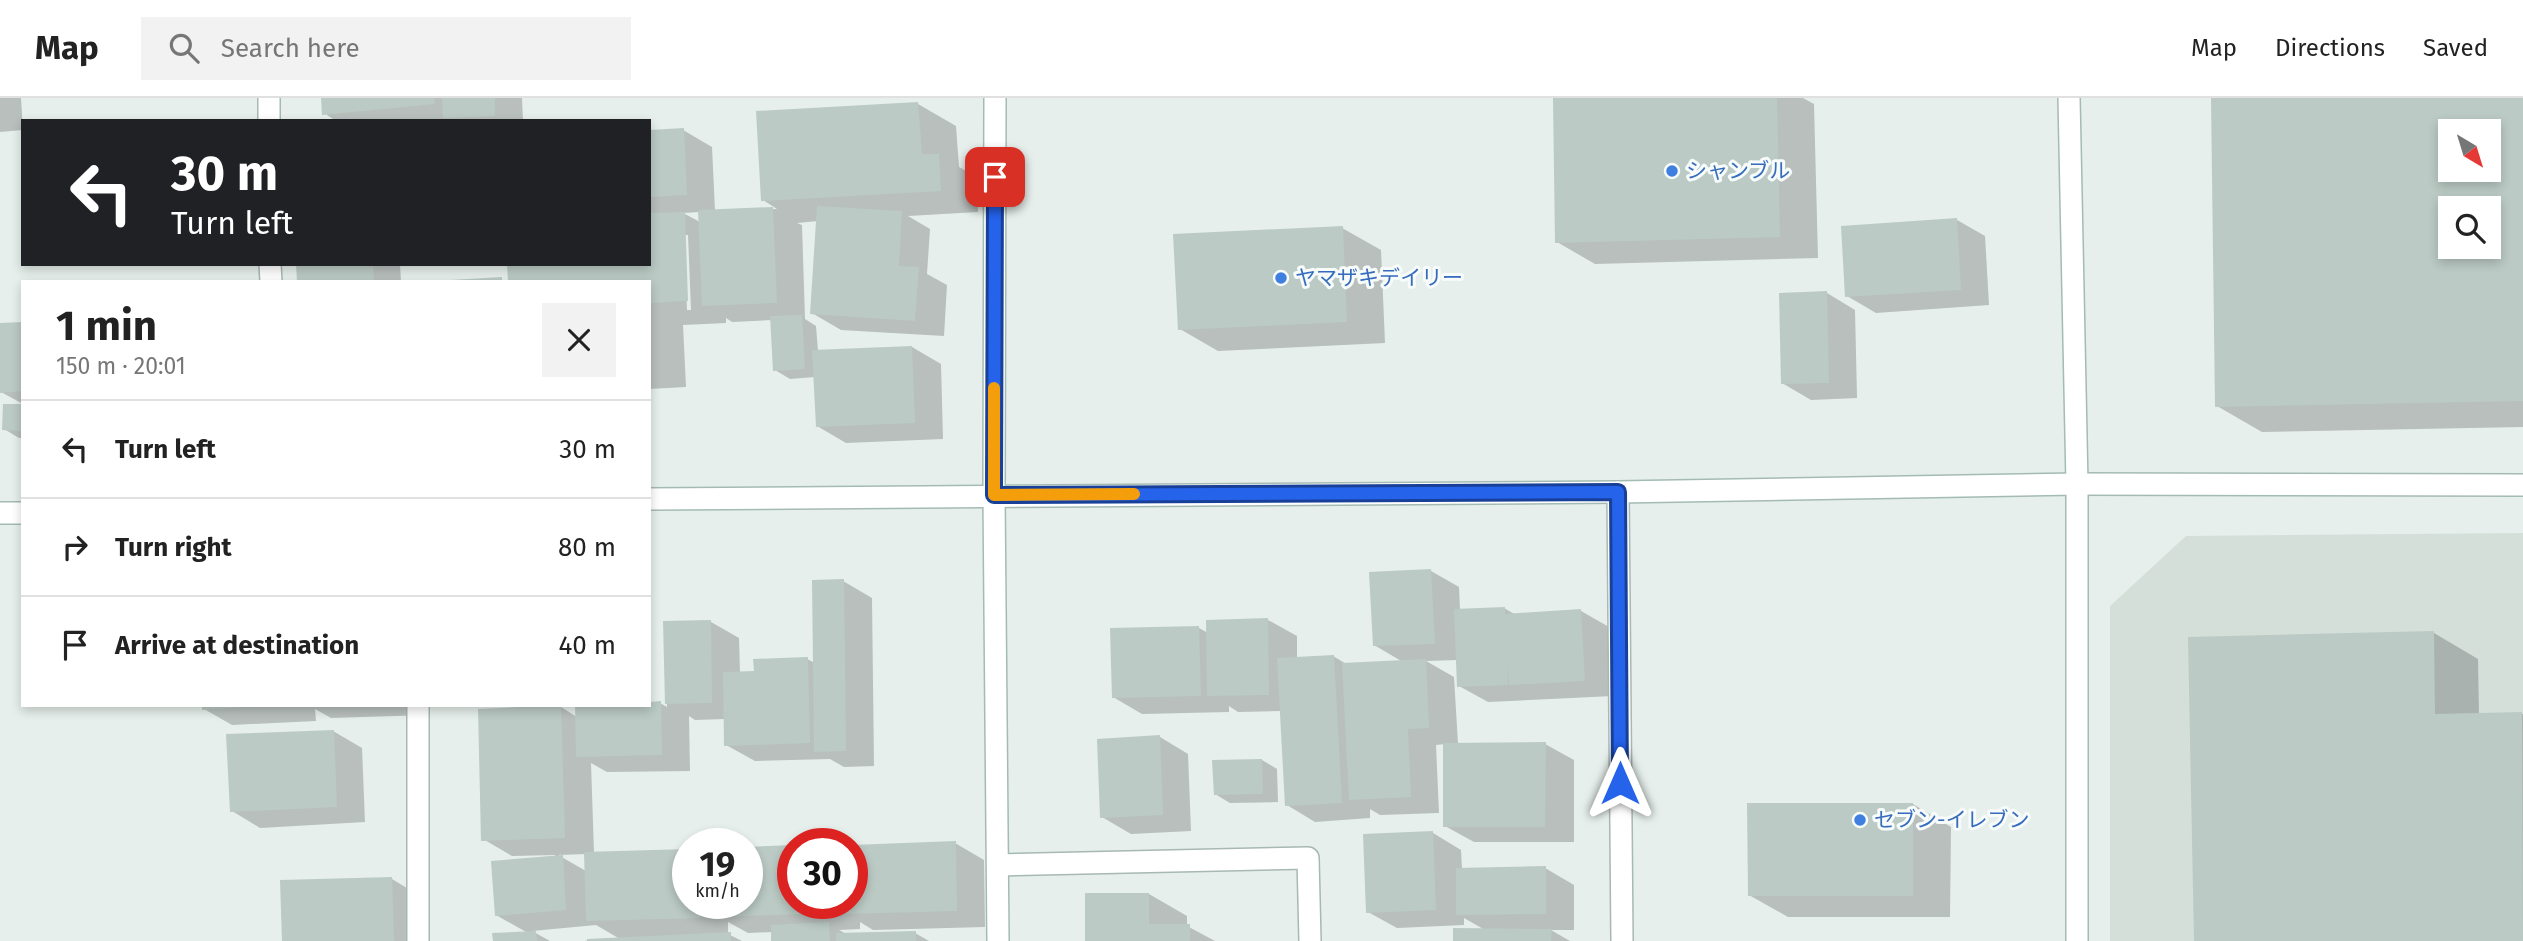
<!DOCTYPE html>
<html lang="en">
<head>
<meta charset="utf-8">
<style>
  body { margin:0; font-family:"Fira Sans","Noto Sans JP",sans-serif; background:#f2f2f2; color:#222; height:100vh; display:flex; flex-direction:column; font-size:26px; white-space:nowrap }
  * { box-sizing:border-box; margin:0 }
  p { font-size:23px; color:#767676 }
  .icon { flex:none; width:38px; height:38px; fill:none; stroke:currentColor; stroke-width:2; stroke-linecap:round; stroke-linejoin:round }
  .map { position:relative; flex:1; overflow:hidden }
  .drawer { position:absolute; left:21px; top:182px; width:630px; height:427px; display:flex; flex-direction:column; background:#fff; border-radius:0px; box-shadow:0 4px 10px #0003 }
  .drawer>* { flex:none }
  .banner { position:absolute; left:21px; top:21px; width:630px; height:147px; border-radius:0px; box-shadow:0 4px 10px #0003; background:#202124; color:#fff; overflow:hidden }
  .needle { width:46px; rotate:142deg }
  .fabs { position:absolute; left:2438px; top:21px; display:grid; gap:14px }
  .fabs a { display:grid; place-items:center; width:63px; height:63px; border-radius:0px; background:#fff; box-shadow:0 4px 10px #0003; font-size:35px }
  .speed { position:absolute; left:672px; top:730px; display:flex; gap:14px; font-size:35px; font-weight:700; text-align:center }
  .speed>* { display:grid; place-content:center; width:91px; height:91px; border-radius:50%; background:#fff; box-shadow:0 4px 10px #0003; line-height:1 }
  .speed small { font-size:18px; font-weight:400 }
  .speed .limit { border:10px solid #d22; background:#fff; color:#111 }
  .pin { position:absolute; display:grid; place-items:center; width:60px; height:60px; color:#fff; margin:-30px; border-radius:14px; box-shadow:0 4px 10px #0006 }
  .me { position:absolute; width:77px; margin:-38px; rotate:0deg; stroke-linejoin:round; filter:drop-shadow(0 0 5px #0008) }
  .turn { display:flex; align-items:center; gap:24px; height:147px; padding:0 35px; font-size:32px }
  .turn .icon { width:91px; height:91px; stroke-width:2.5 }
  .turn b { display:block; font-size:49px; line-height:60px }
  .round { display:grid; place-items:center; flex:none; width:74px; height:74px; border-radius:0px; background:#f2f2f2 }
  .summary { display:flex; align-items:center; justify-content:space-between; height:119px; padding:0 35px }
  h1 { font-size:42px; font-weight:700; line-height:52px }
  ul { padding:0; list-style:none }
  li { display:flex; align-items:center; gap:21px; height:98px; padding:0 35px; border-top:2px solid #e0e0e0 }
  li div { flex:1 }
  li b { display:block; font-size:26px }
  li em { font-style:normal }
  header { display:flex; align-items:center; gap:42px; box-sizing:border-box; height:98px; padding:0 35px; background:#fff; border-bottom:2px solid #e0e0e0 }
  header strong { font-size:33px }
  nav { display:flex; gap:38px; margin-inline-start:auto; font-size:24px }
  .search { width:490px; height:63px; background:#f2f2f2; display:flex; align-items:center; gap:18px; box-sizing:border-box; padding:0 24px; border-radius:0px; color:#767676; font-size:26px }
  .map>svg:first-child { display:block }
</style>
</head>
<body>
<header>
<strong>Map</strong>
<div class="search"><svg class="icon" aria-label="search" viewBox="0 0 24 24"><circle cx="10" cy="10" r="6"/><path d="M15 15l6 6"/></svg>Search here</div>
<nav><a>Map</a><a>Directions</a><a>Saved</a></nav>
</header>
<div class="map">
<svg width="2523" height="843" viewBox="0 0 2523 843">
  <rect width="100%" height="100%" fill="#e6efeb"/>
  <path fill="#d4dfda" d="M 2523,435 L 2523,843 L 2110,843 L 2110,508 L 2186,438 Z"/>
  <g fill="#0003" fill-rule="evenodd">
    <path d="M 0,0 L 21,0 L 23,32 L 0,34 Z"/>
    <path d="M 322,0 L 522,0 L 523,23 L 336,23 L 324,15 Z"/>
    <path d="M 1554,0 L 1803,0 L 1814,6 L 1818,160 L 1595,166 L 1557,144 Z"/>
    <path d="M 2212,0 L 2523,0 L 2523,329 L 2262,334 L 2217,308 ZM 2450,33 L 2488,33 L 2488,72 L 2450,72 ZM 2450,110 L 2488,110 L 2488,149 L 2450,149 Z"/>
    <path d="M 918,6 L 956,28 L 959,69 L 977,79 L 978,114 L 908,118 L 930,131 L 927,176 L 947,187 L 944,238 L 841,232 L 812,215 L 818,123 L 797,125 L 802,127 L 805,221 L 816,228 L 818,253 L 912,249 L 941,266 L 943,341 L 846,345 L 817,328 L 815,279 L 790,281 L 775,272 L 772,222 L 732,224 L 726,220 L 726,225 L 683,227 L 686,289 L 649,291 L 649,34 L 683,32 L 712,49 L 715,113 L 777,111 L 763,102 ZM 700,114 L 700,124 L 683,115 ZM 684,137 L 688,137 L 691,212 L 687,212 Z"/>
    <path d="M 1957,122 L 1985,138 L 1989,207 L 1876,215 L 1847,198 Z"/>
    <path d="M 1342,130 L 1381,152 L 1385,245 L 1218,253 L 1180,231 Z"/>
    <path d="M 298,166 L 400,166 L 401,184 L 299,184 Z"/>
    <path d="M 1827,195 L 1855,212 L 1857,300 L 1811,302 L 1782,285 Z"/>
    <path d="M 23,226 L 23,306 L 1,294 L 0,277 L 0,227 Z"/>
    <path d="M 23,308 L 23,340 L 19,340 L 4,331 Z"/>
    <path d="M 1431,473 L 1459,489 L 1460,512 L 1504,510 L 1516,517 L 1581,513 L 1609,529 L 1613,598 L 1488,604 L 1459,588 L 1458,562 L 1426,563 L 1454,579 L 1458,646 L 1545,646 L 1574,662 L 1574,744 L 1474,744 L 1445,728 L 1445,646 L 1436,647 L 1439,715 L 1380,717 L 1370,711 L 1370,720 L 1315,724 L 1287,707 L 1281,613 L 1238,614 L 1229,608 L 1229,614 L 1142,616 L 1113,599 L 1199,530 L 1208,535 L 1268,522 L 1297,538 L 1297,561 L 1333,558 L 1348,567 L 1403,564 L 1374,547 Z"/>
    <path d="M 843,483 L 872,500 L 874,668 L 844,669 L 830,661 L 755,663 L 726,647 L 725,621 L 695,622 L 689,618 L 690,673 L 607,674 L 591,665 L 594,755 L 688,805 L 852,805 L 955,745 L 984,762 L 985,829 L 873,832 L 860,824 L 860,831 L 839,832 L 848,837 L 915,835 L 929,843 L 773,843 L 772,834 L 748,835 L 728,824 L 728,836 L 742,843 L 583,843 L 620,841 L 596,827 L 532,833 L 550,843 L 494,843 L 528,835 L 496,817 L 555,760 L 555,757 L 512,758 L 483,741 L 561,609 L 577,619 L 660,605 L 667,609 L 665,525 L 711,524 L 739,540 L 740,575 L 756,575 L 807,561 L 815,565 ZM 586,756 L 586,773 L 558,757 Z"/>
    <path d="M 2434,535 L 2478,561 L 2479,616 L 2523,616 L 2523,843 L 2196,843 Z"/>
    <path d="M 204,607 L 427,607 L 427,617 L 331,620 L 315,611 L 316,623 L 232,627 L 204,611 Z"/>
    <path d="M 333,633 L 362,650 L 365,724 L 260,730 L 232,713 Z"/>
    <path d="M 1160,639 L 1188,656 L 1191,733 L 1131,736 L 1102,719 Z"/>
    <path d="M 1262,662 L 1277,671 L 1278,704 L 1230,705 L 1215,696 Z"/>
    <path d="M 1913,706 L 1951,729 L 1950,819 L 1788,819 L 1749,797 Z"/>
    <path d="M 1433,735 L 1461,752 L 1462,771 L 1545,770 L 1574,787 L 1574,832 L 1551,832 L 1570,843 L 1455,843 L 1485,832 L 1464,820 L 1464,827 L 1397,830 L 1368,814 Z"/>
    <path d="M 392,781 L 420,798 L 421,843 L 284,843 Z"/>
    <path d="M 1149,796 L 1187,818 L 1187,828 L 1215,843 L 1087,843 Z"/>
  </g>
  <g fill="#bbcac4" fill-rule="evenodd">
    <path d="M 321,0 L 434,0 L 435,6 L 322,17 Z"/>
    <path d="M 442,0 L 495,0 L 495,18 L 443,20 Z"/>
    <path d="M 1553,0 L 1777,0 L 1780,139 L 1555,145 Z"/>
    <path d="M 2211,0 L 2523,0 L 2523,303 L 2215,309 ZM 2450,33 L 2488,33 L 2488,72 L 2450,72 ZM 2450,110 L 2488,110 L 2488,149 L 2450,149 Z"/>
    <path d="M 918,4 L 922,56 L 939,56 L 941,93 L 761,103 L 756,13 Z"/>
    <path d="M 684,30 L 687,97 L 649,99 L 649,32 Z"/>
    <path d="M 817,108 L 902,113 L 899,168 L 919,169 L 915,223 L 810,216 Z"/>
    <path d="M 773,109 L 777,205 L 702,208 L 698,112 Z"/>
    <path d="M 685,114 L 688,203 L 649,205 L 649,184 L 508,184 L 507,166 L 649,166 L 649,115 Z"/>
    <path d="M 1957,120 L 1961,192 L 1845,199 L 1841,128 Z"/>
    <path d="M 1343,128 L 1347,224 L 1178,232 L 1173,136 Z"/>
    <path d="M 296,166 L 373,166 L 374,184 L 297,184 Z"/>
    <path d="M 502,179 L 502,184 L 451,184 L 451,182 Z"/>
    <path d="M 1827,193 L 1829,285 L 1781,286 L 1779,195 Z"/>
    <path d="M 802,217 L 805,271 L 773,273 L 770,218 Z"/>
    <path d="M 23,224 L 23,293 L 0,295 L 0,225 Z"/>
    <path d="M 912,248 L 915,325 L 816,329 L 812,252 Z"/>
    <path d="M 3,306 L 23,306 L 23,333 L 2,332 Z"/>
    <path d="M 1431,471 L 1435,546 L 1373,548 L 1369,474 Z"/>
    <path d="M 844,481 L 846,653 L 814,654 L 812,482 Z"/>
    <path d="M 1505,509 L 1505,516 L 1581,511 L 1585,583 L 1509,587 L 1507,564 L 1508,587 L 1457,589 L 1454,511 Z"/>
    <path d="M 1268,520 L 1269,597 L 1207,598 L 1206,522 Z"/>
    <path d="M 711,522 L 712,605 L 665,606 L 663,523 Z"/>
    <path d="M 1199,528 L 1201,598 L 1112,600 L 1110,530 Z"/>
    <path d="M 2434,533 L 2435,616 L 2522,614 L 2523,843 L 2194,843 L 2188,539 Z"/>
    <path d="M 1334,557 L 1342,705 L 1285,708 L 1277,560 Z"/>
    <path d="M 808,559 L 810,645 L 724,648 L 723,574 L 754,573 L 753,561 Z"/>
    <path d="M 1426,561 L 1429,630 L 1408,631 L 1411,699 L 1349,702 L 1342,565 Z"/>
    <path d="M 661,603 L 662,657 L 576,659 L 575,607 L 649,607 L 649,604 Z"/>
    <path d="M 202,607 L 243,607 L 243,609 L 202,612 Z"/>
    <path d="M 561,607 L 565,740 L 481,743 L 478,611 Z"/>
    <path d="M 334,632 L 337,709 L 230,714 L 226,636 Z"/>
    <path d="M 1160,637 L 1163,717 L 1100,720 L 1097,641 Z"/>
    <path d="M 1546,644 L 1545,729 L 1443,729 L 1443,645 Z"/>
    <path d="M 1262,661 L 1263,696 L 1214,697 L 1212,662 Z"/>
    <path d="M 1747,705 L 1913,705 L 1913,798 L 1748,798 Z"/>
    <path d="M 1433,733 L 1436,812 L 1366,815 L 1363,736 Z"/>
    <path d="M 956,743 L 957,813 L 843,816 L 842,805 L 852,805 L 852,747 Z"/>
    <path d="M 793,747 L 793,805 L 832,805 L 832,815 L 717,819 L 717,805 L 747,805 L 747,749 Z"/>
    <path d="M 688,751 L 688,805 L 700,805 L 700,820 L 586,823 L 584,754 Z"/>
    <path d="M 563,757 L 566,812 L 495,818 L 491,763 Z"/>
    <path d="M 1546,768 L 1546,816 L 1456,817 L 1456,770 Z"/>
    <path d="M 392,779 L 394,843 L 282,843 L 280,782 Z"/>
    <path d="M 1085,795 L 1149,795 L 1149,826 L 1190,826 L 1190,843 L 1085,843 Z"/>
    <path d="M 829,824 L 830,843 L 771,843 L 771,827 Z"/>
    <path d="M 1453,830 L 1552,831 L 1551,843 L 1453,843 Z"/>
    <path d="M 536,833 L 537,843 L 493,843 L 492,835 Z"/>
    <path d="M 916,833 L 916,843 L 836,843 L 836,835 Z"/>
    <path d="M 731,834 L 731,843 L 587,843 L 587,841 Z"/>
  </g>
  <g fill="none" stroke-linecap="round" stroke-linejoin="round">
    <defs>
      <g id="street">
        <path d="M 269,0 L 269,23"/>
        <path d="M 270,166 L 271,184"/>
        <path d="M 1618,394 L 1622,843"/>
        <path d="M 418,607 L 418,843"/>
        <path d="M 998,767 L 1308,760 L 1310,843"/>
      </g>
      <g id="secondary">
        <path d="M 995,0 L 994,397 L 998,843"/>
        <path d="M 2069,0 L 2077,386 L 2077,843"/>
        <path d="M 649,401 L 1618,394 L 2077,386 L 2523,387"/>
        <path d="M 0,415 L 23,415"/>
      </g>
    </defs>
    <use href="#street" stroke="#a8b8b2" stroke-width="24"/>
    <use href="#secondary" stroke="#a4bbb3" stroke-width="24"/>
    <use href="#street" stroke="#fff" stroke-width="21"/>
    <use href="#secondary" stroke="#fff" stroke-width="21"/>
  </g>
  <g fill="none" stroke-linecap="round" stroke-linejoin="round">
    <defs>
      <path id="route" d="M 995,79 L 994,397 L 1618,394 L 1620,685"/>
    </defs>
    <use href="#route" stroke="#184099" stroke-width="18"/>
    <use href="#route" stroke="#2563eb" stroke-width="12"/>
    <path stroke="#f59e0b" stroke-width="12" d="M 994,290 L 994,397 L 1134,396"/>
  </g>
  <g fill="#3f7fe0" stroke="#f7fbf9" stroke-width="2.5">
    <circle cx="1672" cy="73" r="7"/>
    <circle cx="1281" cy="180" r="7"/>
    <circle cx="1860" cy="722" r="7"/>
  </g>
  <g text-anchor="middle" stroke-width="6" stroke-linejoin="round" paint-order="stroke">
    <g font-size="21" fill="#366cbe" stroke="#f7fbf9" text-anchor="start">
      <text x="1686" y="80">シャンブル</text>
      <text x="1295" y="187">ヤマザキデイリー</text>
      <text x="1874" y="729">セブン-イレブン</text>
    </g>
  </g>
</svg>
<div class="fabs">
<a><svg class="needle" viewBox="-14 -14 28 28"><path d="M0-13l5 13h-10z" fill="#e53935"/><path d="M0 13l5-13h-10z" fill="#767676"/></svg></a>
<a><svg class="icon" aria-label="search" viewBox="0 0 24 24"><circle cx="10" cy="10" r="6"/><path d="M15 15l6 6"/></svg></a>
</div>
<div class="speed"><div>19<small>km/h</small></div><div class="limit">30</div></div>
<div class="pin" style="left:995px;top:79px;background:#d93025"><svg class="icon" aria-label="arrive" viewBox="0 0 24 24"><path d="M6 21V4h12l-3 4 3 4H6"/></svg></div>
<svg class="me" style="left:1620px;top:685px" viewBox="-20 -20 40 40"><path d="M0-17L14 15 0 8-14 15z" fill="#2563eb" stroke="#fff" stroke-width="4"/></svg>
<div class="banner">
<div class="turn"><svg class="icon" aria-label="left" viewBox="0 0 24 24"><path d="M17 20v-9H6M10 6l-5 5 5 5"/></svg><div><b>30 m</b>Turn left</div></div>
</div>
<section class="drawer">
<div class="summary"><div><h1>1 min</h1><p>150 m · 20:01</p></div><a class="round"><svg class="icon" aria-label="close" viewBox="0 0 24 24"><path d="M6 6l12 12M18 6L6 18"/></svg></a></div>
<ul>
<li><svg class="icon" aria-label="left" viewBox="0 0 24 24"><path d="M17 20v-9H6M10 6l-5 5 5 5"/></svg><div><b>Turn left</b></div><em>30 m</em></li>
<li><svg class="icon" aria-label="right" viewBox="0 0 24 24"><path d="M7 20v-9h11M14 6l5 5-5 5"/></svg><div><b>Turn right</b></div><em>80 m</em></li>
<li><svg class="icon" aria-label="arrive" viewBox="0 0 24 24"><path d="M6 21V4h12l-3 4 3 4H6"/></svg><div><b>Arrive at destination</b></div><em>40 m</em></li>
</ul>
</section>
</div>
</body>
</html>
